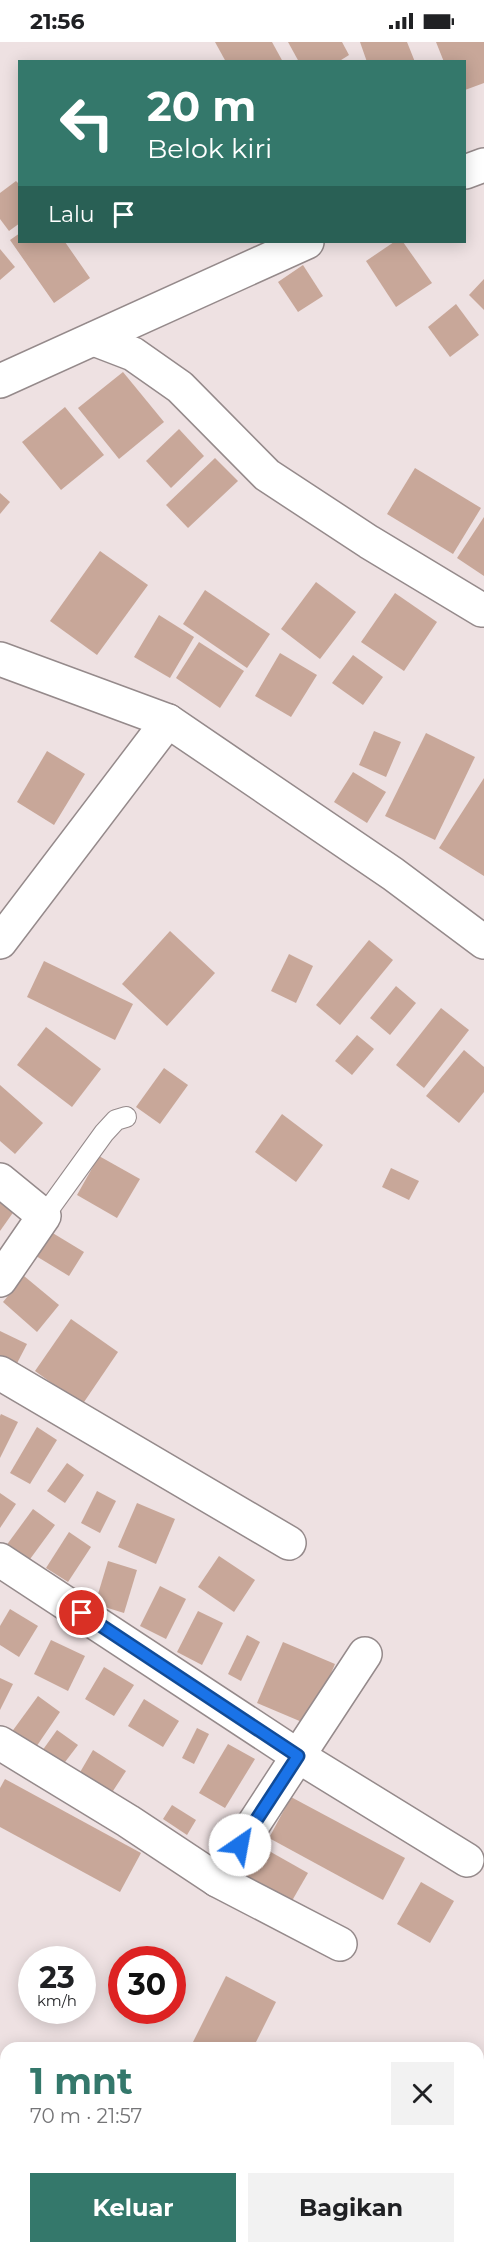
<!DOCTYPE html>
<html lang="id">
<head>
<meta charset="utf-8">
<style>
  body { margin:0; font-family:Montserrat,sans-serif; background:#f2f2f2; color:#202124; height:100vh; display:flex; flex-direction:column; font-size:22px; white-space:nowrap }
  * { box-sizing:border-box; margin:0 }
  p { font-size:20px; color:#757577 }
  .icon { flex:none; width:33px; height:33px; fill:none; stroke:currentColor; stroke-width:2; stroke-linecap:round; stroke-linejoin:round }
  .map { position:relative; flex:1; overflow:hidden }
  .drawer { position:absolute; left:0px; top:2000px; width:484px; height:212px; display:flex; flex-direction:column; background:#fff; border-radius:18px 18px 0 0; box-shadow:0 3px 15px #0003 }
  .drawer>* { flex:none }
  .hud { position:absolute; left:18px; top:18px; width:448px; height:183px; border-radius:0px; box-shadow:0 3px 15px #0003; background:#34786b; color:#fff; overflow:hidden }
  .speed { position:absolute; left:18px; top:1904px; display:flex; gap:12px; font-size:30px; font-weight:700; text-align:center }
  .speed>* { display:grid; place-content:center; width:78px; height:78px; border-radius:50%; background:#fff; box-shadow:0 3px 15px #0003; line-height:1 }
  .speed small { font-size:15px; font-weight:400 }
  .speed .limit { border:9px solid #d22; background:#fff; color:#111 }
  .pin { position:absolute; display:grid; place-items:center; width:51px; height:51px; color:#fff; margin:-26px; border:3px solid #fff; border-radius:50%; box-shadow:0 2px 6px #0007 }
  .me { position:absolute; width:66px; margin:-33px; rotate:33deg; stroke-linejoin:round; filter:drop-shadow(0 0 4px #0008) }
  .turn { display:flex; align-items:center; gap:21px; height:126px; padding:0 30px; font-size:27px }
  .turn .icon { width:78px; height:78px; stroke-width:2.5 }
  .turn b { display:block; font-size:42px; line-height:51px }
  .then { display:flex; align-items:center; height:57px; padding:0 30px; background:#0003; gap:12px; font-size:22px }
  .round { display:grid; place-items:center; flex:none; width:63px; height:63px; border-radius:0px; background:#f2f2f2 }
  .headline { display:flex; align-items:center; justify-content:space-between; height:102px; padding:0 30px }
  h1 { font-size:36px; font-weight:700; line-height:45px; color:#34786b }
  .button { display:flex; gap:12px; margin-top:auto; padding:12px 30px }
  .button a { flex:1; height:69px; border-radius:0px; background:#34786b; color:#fff; font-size:24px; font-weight:700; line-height:69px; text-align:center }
  .button a+a { background:#f2f2f2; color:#202124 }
  .status { display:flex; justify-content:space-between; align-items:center; height:42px; padding:0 30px; background:#fff; direction:ltr }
  .status svg { height:16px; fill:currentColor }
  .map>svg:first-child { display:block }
</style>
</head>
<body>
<div class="status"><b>21:56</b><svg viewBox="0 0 49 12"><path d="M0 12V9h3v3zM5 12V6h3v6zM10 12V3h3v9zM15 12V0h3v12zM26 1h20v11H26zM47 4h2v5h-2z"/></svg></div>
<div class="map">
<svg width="484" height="2210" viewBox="0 0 484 2210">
  <rect width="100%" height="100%" fill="#eee1e2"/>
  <g fill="#c8a799">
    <path d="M 215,0 L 272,0 L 283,20 L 226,20 Z"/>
    <path d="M 288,0 L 342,0 L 349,13 L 338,20 L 299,20 Z"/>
    <path d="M 360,0 L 407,0 L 415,20 L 367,20 Z"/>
    <path d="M 436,0 L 484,0 L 484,41 L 465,48 L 465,20 L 444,20 Z"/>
    <path d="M 16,139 L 20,143 L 20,181 L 9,189 L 0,177 L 0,151 Z"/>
    <path d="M 20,191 L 20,200 L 65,200 L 90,236 L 54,261 L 10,198 Z"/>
    <path d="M 394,200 L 403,200 L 432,241 L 396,265 L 366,219 Z"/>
    <path d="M 0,207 L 15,225 L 0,238 Z"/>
    <path d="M 303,223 L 323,254 L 298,270 L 278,240 Z"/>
    <path d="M 484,237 L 484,268 L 469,253 Z"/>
    <path d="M 456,262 L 479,293 L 450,315 L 428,285 Z"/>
    <path d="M 123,330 L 164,380 L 119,417 L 78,366 Z"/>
    <path d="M 65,365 L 104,413 L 61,448 L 22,400 Z"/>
    <path d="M 179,387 L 204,414 L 171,446 L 146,419 Z"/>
    <path d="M 215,416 L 238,439 L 188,486 L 166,463 Z"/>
    <path d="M 415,426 L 481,466 L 453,512 L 387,472 Z"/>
    <path d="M 0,451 L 10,460 L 0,472 Z"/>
    <path d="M 484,475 L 484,534 L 457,516 Z"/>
    <path d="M 100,509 L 148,543 L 97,613 L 50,579 Z"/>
    <path d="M 316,540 L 356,570 L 320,617 L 281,587 Z"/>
    <path d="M 205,548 L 270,592 L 247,626 L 183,582 Z"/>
    <path d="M 395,551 L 437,580 L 404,629 L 361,600 Z"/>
    <path d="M 159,573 L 194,595 L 170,636 L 134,615 Z"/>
    <path d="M 199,600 L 244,629 L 220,666 L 176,636 Z"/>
    <path d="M 280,611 L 317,633 L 291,675 L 255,654 Z"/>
    <path d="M 353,613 L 383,635 L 363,663 L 332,641 Z"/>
    <path d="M 374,689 L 401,700 L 386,735 L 359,723 Z"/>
    <path d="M 426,691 L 475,715 L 435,798 L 385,774 Z"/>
    <path d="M 47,709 L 85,732 L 54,783 L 17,760 Z"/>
    <path d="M 353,730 L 386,750 L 367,781 L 334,760 Z"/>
    <path d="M 484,736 L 484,834 L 439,806 Z"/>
    <path d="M 170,889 L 215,931 L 167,984 L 122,942 Z"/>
    <path d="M 369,898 L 393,918 L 340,983 L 316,963 Z"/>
    <path d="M 289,912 L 313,924 L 296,961 L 271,949 Z"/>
    <path d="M 44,919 L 133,962 L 115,998 L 27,955 Z"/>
    <path d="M 396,944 L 416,961 L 390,993 L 370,976 Z"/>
    <path d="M 441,966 L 469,988 L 424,1046 L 396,1023 Z"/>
    <path d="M 46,985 L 101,1027 L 72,1065 L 17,1023 Z"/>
    <path d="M 357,993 L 374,1007 L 352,1033 L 335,1019 Z"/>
    <path d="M 464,1008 L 484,1025 L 484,1050 L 459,1081 L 426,1054 Z"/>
    <path d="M 164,1026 L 188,1043 L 160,1082 L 136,1065 Z"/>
    <path d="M 0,1043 L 43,1081 L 15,1112 L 0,1099 Z"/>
    <path d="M 282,1072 L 323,1103 L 296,1140 L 255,1110 Z"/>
    <path d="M 99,1114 L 140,1137 L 117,1176 L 77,1153 Z"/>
    <path d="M 391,1126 L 419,1139 L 409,1158 L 382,1145 Z"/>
    <path d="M 0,1154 L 17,1165 L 0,1189 Z"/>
    <path d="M 51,1190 L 84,1210 L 69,1234 L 36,1214 Z"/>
    <path d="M 24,1234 L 59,1263 L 37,1290 L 3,1260 Z"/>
    <path d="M 71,1277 L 118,1310 L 82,1363 L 35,1329 Z"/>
    <path d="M 0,1289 L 27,1302 L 13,1329 L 0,1322 Z"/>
    <path d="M 1,1372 L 18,1380 L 0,1416 L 0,1374 Z"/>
    <path d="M 37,1385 L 57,1398 L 30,1442 L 10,1431 Z"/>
    <path d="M 67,1421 L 84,1433 L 65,1461 L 47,1449 Z"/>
    <path d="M 97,1449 L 116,1459 L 100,1491 L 81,1481 Z"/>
    <path d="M 0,1451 L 16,1462 L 0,1486 Z"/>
    <path d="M 137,1461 L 175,1477 L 156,1522 L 118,1505 Z"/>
    <path d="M 33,1467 L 55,1483 L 25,1524 L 3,1508 Z"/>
    <path d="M 69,1490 L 91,1505 L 68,1540 L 46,1526 Z"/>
    <path d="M 219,1514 L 255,1538 L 234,1570 L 198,1545 Z"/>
    <path d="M 108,1519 L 137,1528 L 124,1571 L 95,1562 Z"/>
    <path d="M 160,1544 L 186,1557 L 166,1597 L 140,1584 Z"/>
    <path d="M 10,1567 L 38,1584 L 19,1615 L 0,1603 L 0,1584 Z"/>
    <path d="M 198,1569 L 223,1581 L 202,1623 L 177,1610 Z"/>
    <path d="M 247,1593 L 260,1600 L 241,1639 L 228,1632 Z"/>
    <path d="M 51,1598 L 85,1614 L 68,1649 L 34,1632 Z"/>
    <path d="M 283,1600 L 335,1622 L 309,1683 L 257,1661 Z"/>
    <path d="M 104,1625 L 134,1643 L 114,1674 L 85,1657 Z"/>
    <path d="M 0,1636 L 13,1642 L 0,1668 Z"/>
    <path d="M 38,1654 L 60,1670 L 34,1708 L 11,1691 Z"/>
    <path d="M 144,1657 L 179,1679 L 163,1705 L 128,1684 Z"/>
    <path d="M 197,1686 L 209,1692 L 194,1722 L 182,1716 Z"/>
    <path d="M 57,1688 L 78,1703 L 62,1724 L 42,1709 Z"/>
    <path d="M 228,1702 L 255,1717 L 225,1766 L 199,1751 Z"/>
    <path d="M 93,1708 L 126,1729 L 111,1752 L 79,1732 Z"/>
    <path d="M 5,1737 L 141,1811 L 120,1850 L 0,1785 L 0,1746 Z"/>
    <path d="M 291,1755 L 405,1816 L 383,1858 L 269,1796 Z"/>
    <path d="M 172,1763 L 196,1778 L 187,1793 L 163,1777 Z"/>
    <path d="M 262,1805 L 308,1831 L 285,1871 L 239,1845 Z"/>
    <path d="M 421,1840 L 454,1859 L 430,1901 L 397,1882 Z"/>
    <path d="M 226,1934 L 276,1960 L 253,2006 L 190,2006 Z"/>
  </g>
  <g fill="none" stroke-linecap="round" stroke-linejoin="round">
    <defs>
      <path id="service" d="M 44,1174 L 104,1091 L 116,1078 L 126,1075"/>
      <g id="minor">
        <path d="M 465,130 L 484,123"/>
        <path d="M 94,297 L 133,312 L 180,345 L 267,433 L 369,500 L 482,568"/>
        <path d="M 0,339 L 307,200"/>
        <path d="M 0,617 L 168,679 L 393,832 L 484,900"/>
        <path d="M 0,900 L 168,679"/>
        <path d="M 0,1138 L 44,1174 L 0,1238"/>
        <path d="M 0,1331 L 289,1501"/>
        <path d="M 0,1518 L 298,1714 L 217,1838"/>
        <path d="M 365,1612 L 298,1714 L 467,1818"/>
        <path d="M 0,1701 L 128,1779 L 217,1838 L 340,1902"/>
      </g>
    </defs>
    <use href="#service" stroke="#958a8b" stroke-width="22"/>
    <use href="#minor" stroke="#958a8b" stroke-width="36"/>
    <use href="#service" stroke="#fff" stroke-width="20"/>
    <use href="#minor" stroke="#fff" stroke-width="33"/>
  </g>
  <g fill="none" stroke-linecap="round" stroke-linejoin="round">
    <defs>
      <path id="route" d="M 82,1571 L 298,1714 L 240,1803"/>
    </defs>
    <use href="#route" stroke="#114b97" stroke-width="15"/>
    <use href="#route" stroke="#1a73e8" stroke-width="10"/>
  </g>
</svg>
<div class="speed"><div>23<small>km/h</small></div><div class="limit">30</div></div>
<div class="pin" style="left:82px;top:1571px;background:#d93025"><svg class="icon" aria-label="arrive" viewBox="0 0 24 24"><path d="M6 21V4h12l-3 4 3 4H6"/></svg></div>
<svg class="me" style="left:240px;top:1803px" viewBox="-20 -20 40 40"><circle r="19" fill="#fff"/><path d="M0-13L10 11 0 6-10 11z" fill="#1a73e8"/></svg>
<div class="hud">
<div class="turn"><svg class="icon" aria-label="left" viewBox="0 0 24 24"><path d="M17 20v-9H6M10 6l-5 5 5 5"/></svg><div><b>20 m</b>Belok kiri</div></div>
<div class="then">Lalu<svg class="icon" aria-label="arrive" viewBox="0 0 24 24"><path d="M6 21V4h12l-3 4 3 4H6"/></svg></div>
</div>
<section class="drawer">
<div class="headline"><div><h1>1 mnt</h1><p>70 m · 21:57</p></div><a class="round"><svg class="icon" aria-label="close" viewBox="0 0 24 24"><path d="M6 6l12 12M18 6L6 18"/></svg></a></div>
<div class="button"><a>Keluar</a><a>Bagikan</a></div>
</section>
</div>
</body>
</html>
